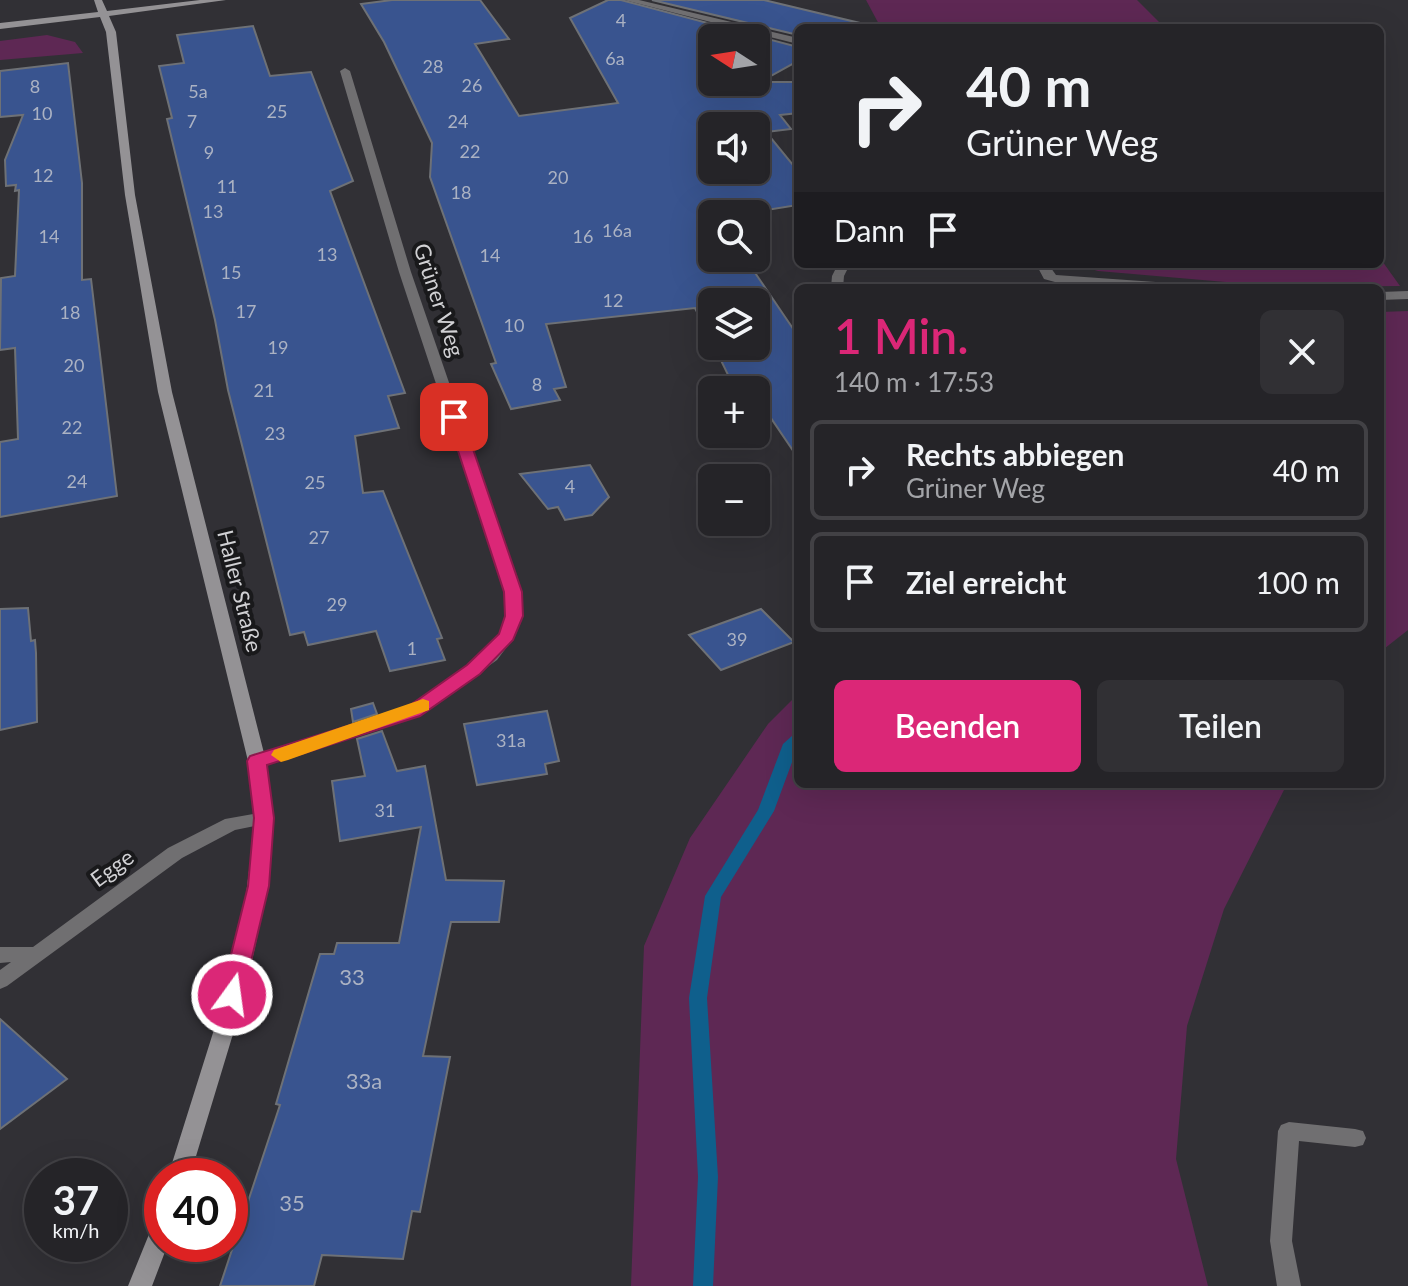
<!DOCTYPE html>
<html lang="de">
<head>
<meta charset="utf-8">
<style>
  body { margin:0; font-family:Lato,sans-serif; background:#313034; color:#f1f3f6; height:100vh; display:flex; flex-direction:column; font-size:30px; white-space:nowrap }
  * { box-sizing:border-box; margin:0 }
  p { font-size:26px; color:#a3a4a8 }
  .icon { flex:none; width:44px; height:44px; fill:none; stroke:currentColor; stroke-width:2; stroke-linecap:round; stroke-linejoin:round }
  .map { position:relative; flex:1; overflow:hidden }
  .details { position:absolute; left:794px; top:284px; width:590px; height:504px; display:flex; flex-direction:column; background:#252428; border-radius:12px; box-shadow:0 8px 32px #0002,0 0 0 2px #424145 }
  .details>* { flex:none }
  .hud { position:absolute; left:794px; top:24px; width:590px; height:244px; border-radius:12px; box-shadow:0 8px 32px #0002,0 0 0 2px #424145; background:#252428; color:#f1f3f6; overflow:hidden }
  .needle { width:52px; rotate:282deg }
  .buttons { position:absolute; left:698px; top:24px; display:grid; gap:16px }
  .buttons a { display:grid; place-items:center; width:72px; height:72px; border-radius:12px; background:#252428; box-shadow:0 8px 32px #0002,0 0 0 2px #424145; font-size:40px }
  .speed { position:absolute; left:24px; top:1158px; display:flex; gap:16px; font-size:40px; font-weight:700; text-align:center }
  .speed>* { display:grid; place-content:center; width:104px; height:104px; border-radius:50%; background:#252428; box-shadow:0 8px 32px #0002,0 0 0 2px #424145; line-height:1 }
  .speed small { font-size:20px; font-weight:400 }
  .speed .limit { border:12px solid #d22; background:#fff; color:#111 }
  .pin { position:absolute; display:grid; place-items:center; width:68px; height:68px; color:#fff; margin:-34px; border-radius:16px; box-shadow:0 4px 12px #0006 }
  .me { position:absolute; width:88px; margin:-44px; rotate:14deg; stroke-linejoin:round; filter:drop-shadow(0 0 6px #0008) }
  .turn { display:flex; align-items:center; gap:28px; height:168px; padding:0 40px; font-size:36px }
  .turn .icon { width:104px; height:104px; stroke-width:2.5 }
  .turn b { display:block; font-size:56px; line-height:68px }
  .then { display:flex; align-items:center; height:76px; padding:0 40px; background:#0003; gap:16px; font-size:30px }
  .round { display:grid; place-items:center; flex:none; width:84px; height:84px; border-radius:12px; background:#313034 }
  .head { display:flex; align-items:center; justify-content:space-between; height:136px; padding:0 40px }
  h1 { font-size:48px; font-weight:600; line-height:60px; color:#db2777 }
  .action { display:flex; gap:16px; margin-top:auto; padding:16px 40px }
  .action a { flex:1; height:92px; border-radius:12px; background:#db2777; color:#fff; font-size:32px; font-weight:600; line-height:92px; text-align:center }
  .action a+a { background:#313034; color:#f1f3f6 }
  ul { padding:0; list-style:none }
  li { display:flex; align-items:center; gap:24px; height:100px; margin:0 16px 12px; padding:0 24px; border:4px solid #424145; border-radius:12px }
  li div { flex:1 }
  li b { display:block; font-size:30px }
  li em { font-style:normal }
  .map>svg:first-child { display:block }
</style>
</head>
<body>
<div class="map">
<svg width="1408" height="1286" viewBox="0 0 1408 1286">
  <rect width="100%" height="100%" fill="#313035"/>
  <g fill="#5e2854">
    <path d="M 866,0 L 1137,0 L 1165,28 L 881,28 Z"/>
    <path d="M 47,35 L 75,42 L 83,53 L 0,60 L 0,41 Z"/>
    <path d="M 1380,258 L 1400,286 L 1283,287 L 1098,271 L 1074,264 L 1380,264 Z"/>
    <path d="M 1408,311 L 1408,630 L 1380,652 L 1380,312 Z"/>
    <path d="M 798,694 L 798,784 L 1287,784 L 1224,909 L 1187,1026 L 1176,1159 L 1208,1286 L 631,1286 L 644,946 L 690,838 L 768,724 Z"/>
  </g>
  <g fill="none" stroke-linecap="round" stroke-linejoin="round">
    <path fill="#0f5f8c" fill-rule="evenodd" d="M 798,734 L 798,746 L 774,811 L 721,897 L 707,998 L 718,1177 L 713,1286 L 693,1286 L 698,1177 L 689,998 L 705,896 L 758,810 L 783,744 L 793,735 Z"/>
  </g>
  <g fill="#39548f" stroke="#6e7176" stroke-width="2" fill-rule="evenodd">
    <path d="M 392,0 L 480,0 L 509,39 L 475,44 L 519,116 L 618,103 L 570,18 L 608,0 L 621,0 L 798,47 L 798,61 L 760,82 L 798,82 L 798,113 L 780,115 L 791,129 L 766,132 L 798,171 L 798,205 L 741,214 L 712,214 L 712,258 L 745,258 L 798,336 L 798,458 L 756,396 L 756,390 L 752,390 L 743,377 L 730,379 L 714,346 L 756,346 L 756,302 L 712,302 L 712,342 L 695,308 L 546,324 L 566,387 L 554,389 L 560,400 L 511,409 L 491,364 L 496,363 L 430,177 L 432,143 L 384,42 L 361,4 ZM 712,38 L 756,38 L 756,82 L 712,82 ZM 712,126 L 756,126 L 756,170 L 712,170 Z"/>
    <path d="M 652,0 L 764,0 L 864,24 L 857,28 L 798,28 L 798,35 Z"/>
    <path d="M 253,26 L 270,76 L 311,72 L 353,181 L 330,191 L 405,393 L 388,396 L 399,428 L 355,436 L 363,493 L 383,491 L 442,638 L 437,639 L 445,660 L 390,671 L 376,631 L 308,645 L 304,632 L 290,635 L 228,390 L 215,320 L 167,119 L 172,118 L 159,66 L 184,63 L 177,35 Z"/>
    <path d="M 68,63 L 82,183 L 82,280 L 91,279 L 117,496 L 0,517 L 0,442 L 18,439 L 15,348 L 0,350 L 1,278 L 15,276 L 19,190 L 15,191 L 16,185 L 6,186 L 5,160 L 23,115 L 0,117 L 0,71 Z"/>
    <path d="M 590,465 L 609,497 L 592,515 L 565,520 L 558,507 L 548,509 L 520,474 Z"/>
    <path d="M 28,608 L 31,641 L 35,640 L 36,653 L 37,722 L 0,730 L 0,609 Z"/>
    <path d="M 761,609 L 794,642 L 721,670 L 689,635 Z"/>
    <path d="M 373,703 L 377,714 L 353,722 L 351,709 Z"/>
    <path d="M 547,711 L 559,761 L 545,764 L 547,774 L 477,785 L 464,724 Z"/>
    <path d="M 382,731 L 397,771 L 425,766 L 446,880 L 504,881 L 499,922 L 451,922 L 423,1056 L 450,1057 L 420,1212 L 412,1211 L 403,1259 L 322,1255 L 314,1286 L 220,1286 L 280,1105 L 276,1104 L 320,954 L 334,954 L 337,943 L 399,943 L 421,827 L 340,841 L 332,781 L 365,776 L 357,739 Z"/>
    <path d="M 0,1019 L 67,1079 L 0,1129 Z"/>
  </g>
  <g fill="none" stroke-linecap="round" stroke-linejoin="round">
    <g fill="#706f71" fill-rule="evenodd">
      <path d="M 624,0 L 639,0 L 798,38 L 798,44 Z"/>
      <path d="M 345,68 L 350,71 L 411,272 L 521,592 L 522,616 L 515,636 L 497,660 L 419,716 L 257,767 L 251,765 L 248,761 L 251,757 L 407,708 L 485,652 L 499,635 L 506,616 L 505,592 L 399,272 L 340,71 Z"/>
      <path d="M 838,264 L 850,264 L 844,276 L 843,288 L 831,288 L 832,276 Z"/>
      <path d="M 1036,264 L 1048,264 L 1056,275 L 1184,284 L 1190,288 L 1138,288 L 1055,282 L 1044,279 Z"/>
      <path d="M 1408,291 L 1408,299 L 1380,300 L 1380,292 Z"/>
      <path d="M 264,812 L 270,813 L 273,818 L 270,823 L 235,830 L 182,858 L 7,986 L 0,989 L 0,970 L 11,962 L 0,963 L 0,947 L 33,947 L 168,848 L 225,819 Z"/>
      <path d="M 1289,1122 L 1355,1129 L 1363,1131 L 1366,1138 L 1363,1145 L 1355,1147 L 1299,1141 L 1292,1241 L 1301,1286 L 1277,1286 L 1270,1241 L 1278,1131 L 1281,1125 Z"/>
    </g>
    <g fill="#949295" fill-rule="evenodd">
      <path d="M 94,0 L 102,0 L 107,11 L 200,0 L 226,0 L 109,16 L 116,32 L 135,195 L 172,392 L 266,761 L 273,822 L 263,911 L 243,1001 L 190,1176 L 168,1176 L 223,1001 L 244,911 L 255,822 L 248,761 L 158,392 L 125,195 L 106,32 L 100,17 L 0,29 L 0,23 L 98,12 Z"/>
      <path d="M 162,1219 L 162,1244 L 168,1244 L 152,1286 L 128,1286 L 154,1222 Z"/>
    </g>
  </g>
  <path fill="#db2777" stroke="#8e194d" stroke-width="2" d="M 449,414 L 462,417 L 522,592 L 523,616 L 513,640 L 480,674 L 420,716 L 267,765 L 274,818 L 269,886 L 243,995 L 240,1001 L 224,1001 L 221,995 L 248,886 L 254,818 L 247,761 L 250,756 L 406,708 L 467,665 L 499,634 L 505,616 L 504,592 L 447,417 Z"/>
  <path fill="#f59e0b" d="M 423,699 L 429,701 L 429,710 L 288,760 L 281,762 L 271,755 L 274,750 Z"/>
  <g text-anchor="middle" stroke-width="8" stroke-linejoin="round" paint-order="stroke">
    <g font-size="18" fill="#abb2c3">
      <text x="621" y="27">4</text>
      <text x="615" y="65">6a</text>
      <text x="433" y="73">28</text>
      <text x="472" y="92">26</text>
      <text x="35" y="93">8</text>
      <text x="198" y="98">5a</text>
      <text x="277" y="118">25</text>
      <text x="42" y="120">10</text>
      <text x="192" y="128">7</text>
      <text x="458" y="128">24</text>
      <text x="470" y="158">22</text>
      <text x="209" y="159">9</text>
      <text x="43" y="182">12</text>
      <text x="558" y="184">20</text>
      <text x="227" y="193">11</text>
      <text x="461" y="199">18</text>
      <text x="213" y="218">13</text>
      <text x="617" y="237">16a</text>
      <text x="49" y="243">14</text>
      <text x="583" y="243">16</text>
      <text x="327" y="261">13</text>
      <text x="490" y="262">14</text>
      <text x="231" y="279">15</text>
      <text x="613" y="307">12</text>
      <text x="246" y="318">17</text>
      <text x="70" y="319">18</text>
      <text x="514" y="332">10</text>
      <text x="278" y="354">19</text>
      <text x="74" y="372">20</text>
      <text x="537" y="391">8</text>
      <text x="264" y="397">21</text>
      <text x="72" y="434">22</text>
      <text x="275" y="440">23</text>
      <text x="77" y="488">24</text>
      <text x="315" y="489">25</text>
      <text x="570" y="493">4</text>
      <text x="319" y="544">27</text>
      <text x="337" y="611">29</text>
      <text x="737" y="646">39</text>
      <text x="412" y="655">1</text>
      <text x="511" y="747">31a</text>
      <text x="385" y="817">31</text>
    </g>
    <g font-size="22" fill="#d1d1d4" stroke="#19191b">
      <text transform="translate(439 300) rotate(72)" y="8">Grüner Weg</text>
      <text transform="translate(240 591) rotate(76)" y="8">Haller Straße</text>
      <text transform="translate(112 868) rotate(-36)" y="8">Egge</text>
    </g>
    <g font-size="22" fill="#abb2c3">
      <text x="352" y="985">33</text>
      <text x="364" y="1089">33a</text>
      <text x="292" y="1211">35</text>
    </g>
  </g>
</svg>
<div class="buttons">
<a><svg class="needle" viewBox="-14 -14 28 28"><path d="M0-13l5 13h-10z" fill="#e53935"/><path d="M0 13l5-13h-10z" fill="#a3a4a8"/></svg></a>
<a><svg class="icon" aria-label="sound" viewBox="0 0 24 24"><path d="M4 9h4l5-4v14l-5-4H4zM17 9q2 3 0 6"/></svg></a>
<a><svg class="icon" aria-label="search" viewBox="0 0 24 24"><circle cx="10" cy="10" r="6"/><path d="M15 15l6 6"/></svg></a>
<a><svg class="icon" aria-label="layers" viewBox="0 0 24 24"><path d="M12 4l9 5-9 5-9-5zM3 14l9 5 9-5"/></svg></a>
<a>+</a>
<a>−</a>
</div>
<div class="speed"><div>37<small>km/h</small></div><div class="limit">40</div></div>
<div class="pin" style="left:454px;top:417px;background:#d93025"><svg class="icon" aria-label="arrive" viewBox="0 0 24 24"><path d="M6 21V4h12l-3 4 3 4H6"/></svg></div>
<svg class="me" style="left:232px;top:995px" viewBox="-20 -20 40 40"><circle r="17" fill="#db2777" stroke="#fff" stroke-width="3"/><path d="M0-11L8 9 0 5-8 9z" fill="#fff"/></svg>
<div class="hud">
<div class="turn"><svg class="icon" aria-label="right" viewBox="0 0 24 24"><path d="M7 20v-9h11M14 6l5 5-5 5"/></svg><div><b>40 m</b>Grüner Weg</div></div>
<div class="then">Dann<svg class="icon" aria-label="arrive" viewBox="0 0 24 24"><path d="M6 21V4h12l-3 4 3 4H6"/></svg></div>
</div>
<section class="details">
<div class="head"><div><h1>1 Min.</h1><p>140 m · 17:53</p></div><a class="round"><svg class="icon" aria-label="close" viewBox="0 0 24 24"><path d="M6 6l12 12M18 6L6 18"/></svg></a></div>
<ul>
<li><svg class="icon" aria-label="right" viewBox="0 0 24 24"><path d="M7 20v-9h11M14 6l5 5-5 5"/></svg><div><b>Rechts abbiegen</b><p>Grüner Weg</p></div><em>40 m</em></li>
<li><svg class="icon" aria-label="arrive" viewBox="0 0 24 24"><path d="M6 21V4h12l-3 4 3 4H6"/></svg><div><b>Ziel erreicht</b></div><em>100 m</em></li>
</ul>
<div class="action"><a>Beenden</a><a>Teilen</a></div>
</section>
</div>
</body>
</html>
